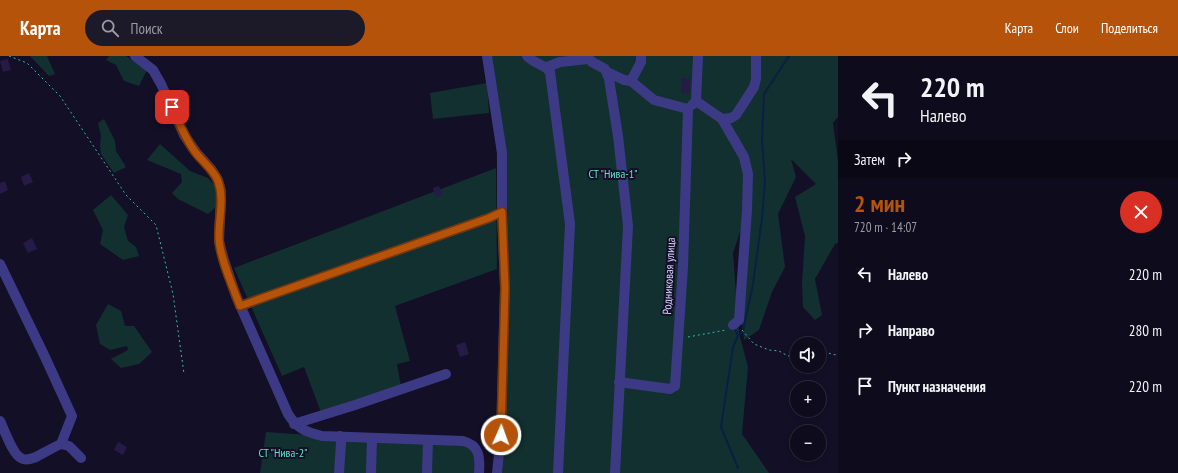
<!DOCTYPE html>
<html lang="ru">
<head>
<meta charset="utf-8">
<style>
  body { margin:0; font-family:"PT Sans Narrow",sans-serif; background:#1c1929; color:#f1f3f6; height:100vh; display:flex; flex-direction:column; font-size:15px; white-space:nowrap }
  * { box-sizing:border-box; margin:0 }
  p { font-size:13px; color:#9b9ba3 }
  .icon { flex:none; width:22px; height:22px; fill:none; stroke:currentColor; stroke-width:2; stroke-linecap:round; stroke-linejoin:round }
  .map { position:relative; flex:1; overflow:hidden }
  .side { display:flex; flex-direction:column; background:#0e0b1c; width:340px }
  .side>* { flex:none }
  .hud { background:#0e0b1c; color:#f1f3f6; overflow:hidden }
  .tools { position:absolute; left:790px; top:281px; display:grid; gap:8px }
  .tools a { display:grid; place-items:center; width:36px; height:36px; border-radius:50%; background:#0e0b1c; box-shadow:0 2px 6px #0003,0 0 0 1px #2e2b3b; font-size:20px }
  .pin { position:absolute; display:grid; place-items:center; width:34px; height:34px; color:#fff; margin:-17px; border-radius:8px; box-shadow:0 2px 6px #0006 }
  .me { position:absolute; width:44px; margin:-22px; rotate:2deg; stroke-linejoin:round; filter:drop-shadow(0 0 3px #0008) }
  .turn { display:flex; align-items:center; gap:14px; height:84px; padding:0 16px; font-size:18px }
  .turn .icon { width:52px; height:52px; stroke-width:2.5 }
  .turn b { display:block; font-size:28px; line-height:34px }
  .then { display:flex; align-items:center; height:38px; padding:0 16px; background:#0003; gap:8px; font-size:15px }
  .round { display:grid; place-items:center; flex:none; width:42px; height:42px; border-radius:21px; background:#1c1929 }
  .headline { display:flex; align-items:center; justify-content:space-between; height:68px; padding:0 16px }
  h1 { font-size:24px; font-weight:800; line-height:30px; color:#b45309 }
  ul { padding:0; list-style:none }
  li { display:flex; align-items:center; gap:12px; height:56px; padding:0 16px }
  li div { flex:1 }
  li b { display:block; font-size:15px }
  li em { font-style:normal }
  header { display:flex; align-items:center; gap:24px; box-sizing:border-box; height:56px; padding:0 20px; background:#b45309; color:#fff }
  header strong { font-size:19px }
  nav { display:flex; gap:22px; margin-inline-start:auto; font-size:14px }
  .search { width:280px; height:36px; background:#1c1929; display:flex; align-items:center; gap:10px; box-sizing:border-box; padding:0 14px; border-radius:22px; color:#9b9ba3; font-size:15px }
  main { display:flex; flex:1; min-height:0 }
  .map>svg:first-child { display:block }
</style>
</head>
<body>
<header>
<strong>Карта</strong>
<div class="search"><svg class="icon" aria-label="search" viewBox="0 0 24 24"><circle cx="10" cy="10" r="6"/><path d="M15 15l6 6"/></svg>Поиск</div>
<nav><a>Карта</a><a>Слои</a><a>Поделиться</a></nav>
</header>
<main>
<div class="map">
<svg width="838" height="417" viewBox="0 0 838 417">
  <rect width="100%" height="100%" fill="#130f26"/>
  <g fill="#12302f">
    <path d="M 30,0 L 47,0 L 55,18 L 49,20 Z"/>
    <path d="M 109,0 L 126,0 L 147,14 L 139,30 L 124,25 L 116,9 L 106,4 Z"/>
    <path d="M 489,0 L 838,0 L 838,61 L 833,67 L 838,105 L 838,187 L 835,188 L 815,223 L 822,259 L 815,264 L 803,251 L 802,227 L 805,180 L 795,141 L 816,128 L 791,103 L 796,121 L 778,158 L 785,211 L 772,236 L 759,274 L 744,284 L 742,266 L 748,152 L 733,197 L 739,277 L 748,311 L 742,378 L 769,417 L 502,417 L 506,379 L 510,233 L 505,96 Z"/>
    <path d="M 487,27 L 489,57 L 433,63 L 430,37 Z"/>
    <path d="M 104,63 L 115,85 L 116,95 L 126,111 L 114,117 L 101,98 L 100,90 L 101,80 L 98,67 Z"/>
    <path d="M 160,88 L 190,115 L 208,122 L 217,132 L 215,152 L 208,158 L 178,143 L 172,137 L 182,126 L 181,118 L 147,104 Z"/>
    <path d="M 496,112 L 497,213 L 395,250 L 410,305 L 397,308 L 402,336 L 322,359 L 304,311 L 282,320 L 234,212 Z"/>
    <path d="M 111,139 L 128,159 L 124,171 L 128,185 L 136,191 L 139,200 L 123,204 L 100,188 L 103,174 L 93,154 Z"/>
    <path d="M 108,248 L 121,255 L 125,270 L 134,270 L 152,296 L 139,308 L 121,312 L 111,303 L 128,294 L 127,290 L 110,294 L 100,288 L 96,269 Z"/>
    <path d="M 266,376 L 465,390 L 475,397 L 474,417 L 260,417 Z"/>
  </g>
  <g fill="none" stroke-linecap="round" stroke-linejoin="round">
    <g stroke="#0a1f44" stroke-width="2">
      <path d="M 735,273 L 738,280"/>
      <path d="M 738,412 L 721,371 L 733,291 L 738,280 L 743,275 L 753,228 L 762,162 L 765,126 L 762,84 L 764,38 L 789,0"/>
    </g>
  </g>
  <g fill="#241b47">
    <path d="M 8,3 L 11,14 L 3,16 L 0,5 Z"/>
    <path d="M 682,22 L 690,23 L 689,38 L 681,37 Z"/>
    <path d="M 29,117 L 33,126 L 24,130 L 21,121 Z"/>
    <path d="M 5,125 L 8,134 L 0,138 L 0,127 Z"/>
    <path d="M 439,130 L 442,140 L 435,141 L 433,132 Z"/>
    <path d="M 32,182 L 37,193 L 28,197 L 23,187 Z"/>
    <path d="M 465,286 L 469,298 L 460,301 L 456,289 Z"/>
    <path d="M 118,386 L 127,391 L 123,399 L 114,394 Z"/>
  </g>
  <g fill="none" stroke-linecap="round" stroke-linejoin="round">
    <g stroke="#2fb8b0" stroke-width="1" stroke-dasharray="2 3" stroke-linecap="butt">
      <path d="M 9,0 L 27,7 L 60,40 L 126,139 L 156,169 L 173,238 L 184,318"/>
      <path d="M 742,274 L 754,288 L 769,294 L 779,295 L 788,300 L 797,299"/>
      <path d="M 688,281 L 726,274"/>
      <path d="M 819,296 C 826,295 831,299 838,299"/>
    </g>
    <g stroke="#3d3a85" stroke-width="10">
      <path d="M 135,0 L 153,14 L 161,28 L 184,79 L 196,96 L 211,113 L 218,124 L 221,135 L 219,186 L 224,204 L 236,240 L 288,358 C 297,372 305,376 322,380 L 463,385 C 480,389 480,402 479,417"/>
      <path d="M 487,0 L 502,97 L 502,156 L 505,232 L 501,379 L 497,417"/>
      <path d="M 527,0 C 534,8 545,8 550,16 L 570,168 L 558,417"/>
      <path d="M 587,0 L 592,6 L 605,13 L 609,23 L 618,80 L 628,170 L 615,417"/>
      <path d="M 547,11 L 560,6 L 588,3"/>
      <path d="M 607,16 L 624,24 L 631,25 L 641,6 L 641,0"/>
      <path d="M 631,25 L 654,44 L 688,53"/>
      <path d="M 696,45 L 722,63 L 731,62 L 736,59 L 754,31 L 756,23 L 756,0"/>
      <path d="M 692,49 L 696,45 L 698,0"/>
      <path d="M 722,63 L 744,101 L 748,118 L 747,154 L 739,264 L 733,269"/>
      <path d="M 0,208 L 45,301 L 72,360 L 61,388"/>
      <path d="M 240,250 L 489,162 L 502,156"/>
      <path d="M 619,326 L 670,333 L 675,330 L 683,211 L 688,53"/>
      <path d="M 0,365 C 4,373 13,399 21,402 C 25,405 31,403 36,401 C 44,397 52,392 61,388 L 69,390 L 81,402"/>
      <path d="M 294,368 L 355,349 L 446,318"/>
      <path d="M 339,417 L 341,387 L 340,380"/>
      <path d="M 371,417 L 372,382"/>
      <path d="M 427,417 L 428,384"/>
    </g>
  </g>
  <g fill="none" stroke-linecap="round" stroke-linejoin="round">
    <defs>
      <path id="route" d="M 172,51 C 179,67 185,83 196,97 C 203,106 214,114 218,125 C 225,144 218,164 219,183 C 220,202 233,231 240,250 L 489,162 L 502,156 L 505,232 L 501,379"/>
    </defs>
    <use href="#route" stroke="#753606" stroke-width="10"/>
    <use href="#route" stroke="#b45309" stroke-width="7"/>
  </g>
  <g text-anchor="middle" stroke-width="4" stroke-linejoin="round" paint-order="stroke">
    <g font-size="12" fill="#5fe0c0" stroke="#130f26">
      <text x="613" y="122">СТ "Нива-1"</text>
      <text x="283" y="401">СТ "Нива-2"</text>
    </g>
    <g font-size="12" fill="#d9d4ff" stroke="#130f26">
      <text transform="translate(669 220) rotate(-87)" y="4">Родниковая улица</text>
    </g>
  </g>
</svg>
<div class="tools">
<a><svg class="icon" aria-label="sound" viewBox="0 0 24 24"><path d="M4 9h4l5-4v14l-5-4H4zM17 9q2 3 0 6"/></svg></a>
<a>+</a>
<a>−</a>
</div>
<div class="pin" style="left:172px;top:51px;background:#d93025"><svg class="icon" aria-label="arrive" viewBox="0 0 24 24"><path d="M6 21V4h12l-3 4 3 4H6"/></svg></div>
<svg class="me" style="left:501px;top:379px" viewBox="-20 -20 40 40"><circle r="17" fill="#b45309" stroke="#fff" stroke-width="3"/><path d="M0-11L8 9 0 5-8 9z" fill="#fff"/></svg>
</div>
<section class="side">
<div class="hud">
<div class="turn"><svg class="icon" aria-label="left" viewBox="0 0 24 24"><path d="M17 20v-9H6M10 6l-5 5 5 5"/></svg><div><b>220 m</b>Налево</div></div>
<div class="then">Затем<svg class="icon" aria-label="right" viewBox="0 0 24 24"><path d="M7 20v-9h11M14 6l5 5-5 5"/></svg></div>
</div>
<div class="headline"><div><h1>2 мин</h1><p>720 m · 14:07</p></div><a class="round" style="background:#d93025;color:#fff"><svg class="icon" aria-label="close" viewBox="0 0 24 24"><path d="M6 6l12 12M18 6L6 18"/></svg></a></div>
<ul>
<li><svg class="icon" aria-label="left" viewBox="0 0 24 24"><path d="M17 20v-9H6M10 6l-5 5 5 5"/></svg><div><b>Налево</b></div><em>220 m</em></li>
<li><svg class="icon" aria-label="right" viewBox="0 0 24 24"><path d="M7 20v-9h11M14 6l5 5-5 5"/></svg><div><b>Направо</b></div><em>280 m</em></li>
<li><svg class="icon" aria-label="arrive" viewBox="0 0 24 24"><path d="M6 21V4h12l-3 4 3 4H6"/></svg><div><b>Пункт назначения</b></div><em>220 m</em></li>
</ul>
</section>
</main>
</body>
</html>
